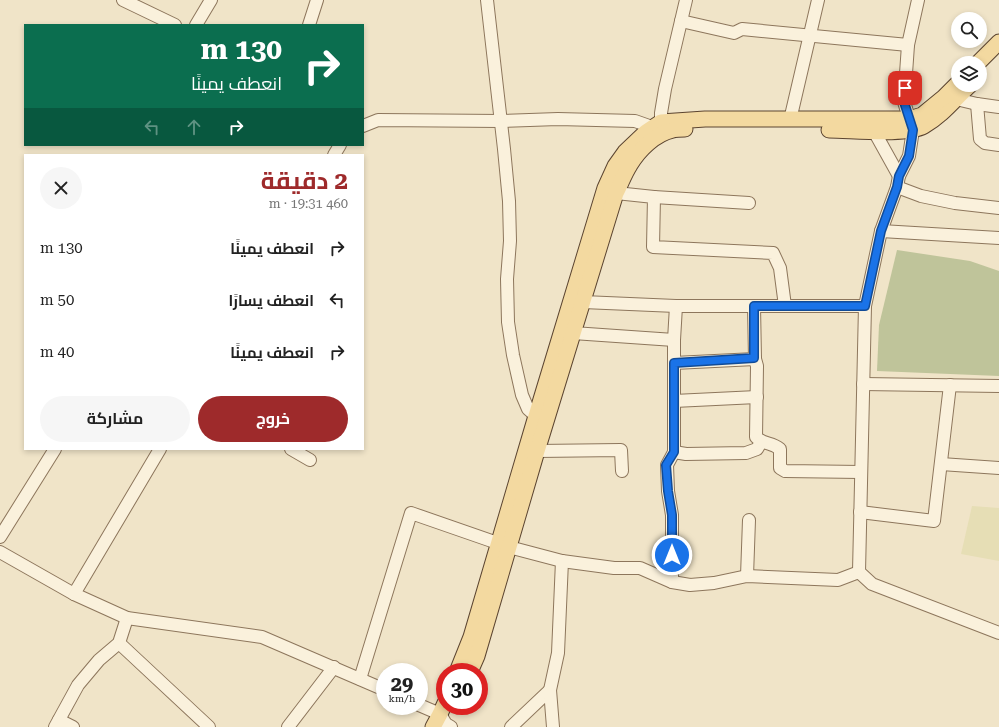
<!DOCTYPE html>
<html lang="ar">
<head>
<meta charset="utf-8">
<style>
  body { margin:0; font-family:"Roboto Serif",Cairo,serif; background:#f6f6f6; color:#222; direction:rtl; height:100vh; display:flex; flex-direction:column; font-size:15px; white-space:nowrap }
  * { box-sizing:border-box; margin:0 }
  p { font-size:13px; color:#767676 }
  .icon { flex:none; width:22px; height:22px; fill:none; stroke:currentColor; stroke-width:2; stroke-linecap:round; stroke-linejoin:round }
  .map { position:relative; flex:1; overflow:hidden; direction:ltr }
  .panel { position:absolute; left:24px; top:154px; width:340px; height:296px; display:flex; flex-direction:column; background:#fff; border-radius:0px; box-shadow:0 2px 6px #0003; direction:rtl }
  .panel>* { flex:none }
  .top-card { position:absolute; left:24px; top:24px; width:340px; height:122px; border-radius:0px; box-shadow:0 2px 6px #0003; direction:rtl; background:#0b6e4f; color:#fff; overflow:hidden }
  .fabs { position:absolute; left:951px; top:12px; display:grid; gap:8px }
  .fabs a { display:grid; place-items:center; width:36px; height:36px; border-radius:50%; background:#fff; box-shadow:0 2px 6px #0003; font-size:20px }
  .speed { position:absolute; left:376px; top:663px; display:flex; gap:8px; font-size:20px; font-weight:700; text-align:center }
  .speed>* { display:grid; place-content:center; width:52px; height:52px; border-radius:50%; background:#fff; box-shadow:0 2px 6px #0003; line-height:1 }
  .speed small { font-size:10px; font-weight:400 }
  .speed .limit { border:6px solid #d22; background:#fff; color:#111 }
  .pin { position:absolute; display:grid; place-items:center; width:34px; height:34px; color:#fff; margin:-17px; border-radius:8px; box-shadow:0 2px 6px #0006 }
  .me { position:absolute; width:44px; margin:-22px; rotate:0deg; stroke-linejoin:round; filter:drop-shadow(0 0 3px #0008) }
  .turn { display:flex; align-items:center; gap:14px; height:84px; padding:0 16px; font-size:18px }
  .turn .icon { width:52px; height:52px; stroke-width:2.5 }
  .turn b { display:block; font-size:28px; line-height:34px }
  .lanes { display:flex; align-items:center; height:38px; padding:0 16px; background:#0003; justify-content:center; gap:20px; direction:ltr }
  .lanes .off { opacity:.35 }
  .round { display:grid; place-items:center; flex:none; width:42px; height:42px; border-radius:21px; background:#f6f6f6 }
  .head { display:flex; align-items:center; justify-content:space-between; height:68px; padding:0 16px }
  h1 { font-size:24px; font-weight:700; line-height:30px; color:#9e2a2b }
  .cta { display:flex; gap:8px; margin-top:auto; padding:8px 16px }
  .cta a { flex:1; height:46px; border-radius:24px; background:#9e2a2b; color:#fff; font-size:16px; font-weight:700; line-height:46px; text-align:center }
  .cta a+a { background:#f6f6f6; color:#222 }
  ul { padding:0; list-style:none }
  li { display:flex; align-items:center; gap:12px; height:52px; padding:0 16px }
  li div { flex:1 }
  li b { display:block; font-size:15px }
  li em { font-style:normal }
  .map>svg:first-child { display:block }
</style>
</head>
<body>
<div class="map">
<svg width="999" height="727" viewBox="0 0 999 727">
  <rect width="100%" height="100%" fill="#f0e4c8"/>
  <path fill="#e6deb5" d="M 972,506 L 999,508 L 999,561 L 961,554 Z"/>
  <path fill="#bfc49a" d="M 897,250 L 970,261 L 999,271 L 999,376 L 877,371 L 879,325 Z"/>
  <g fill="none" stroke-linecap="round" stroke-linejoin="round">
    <defs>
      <g id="minor">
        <path d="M 123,0 L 175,25"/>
        <path d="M 487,0 L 504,149 L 509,201 L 510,241 L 507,279 L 508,322 L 513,355 L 522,395 L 528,409 L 536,416"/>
        <path d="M 681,21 L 734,33 L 742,29 L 908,45"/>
        <path d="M 196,25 L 211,0"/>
        <path d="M 309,25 L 317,0"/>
        <path d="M 956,99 L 977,104 L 999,107"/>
        <path d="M 977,104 L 980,139 L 985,143 L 999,145"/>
        <path d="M 790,120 L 818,0"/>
        <path d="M 661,122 L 661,113 L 665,89 L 686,0"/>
        <path d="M 363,126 L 378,120 L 501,121 L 558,119 L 635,121 L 652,127"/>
        <path d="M 874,131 L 899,176"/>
        <path d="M 334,155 L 340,145"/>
        <path d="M 897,187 L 921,196 L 955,203 L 999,208"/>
        <path d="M 616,193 L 654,197 L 653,247 L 773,253 L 780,268 L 785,306"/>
        <path d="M 654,197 L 749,203"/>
        <path d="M 881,231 L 999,238"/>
        <path d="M 583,302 L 676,306 L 865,306"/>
        <path d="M 754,306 L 755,359 L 757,366 L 756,437 C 764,445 771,442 780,449 L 780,468 L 785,471 L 861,472"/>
        <path d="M 573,333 L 674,340"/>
        <path d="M 674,363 L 755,359"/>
        <path d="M 863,384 L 999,386"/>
        <path d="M 674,401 L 757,397"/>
        <path d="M 291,449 L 310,460"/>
        <path d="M 537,451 L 621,450 L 622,471"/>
        <path d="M 674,452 L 686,454 L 746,453 L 757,449 L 761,442"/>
        <path d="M 941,464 L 999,468"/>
        <path d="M 860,512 L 934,521 L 950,385"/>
        <path d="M 0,537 L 55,449"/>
        <path d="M 0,552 L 74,594 L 127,618 L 262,637 L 385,690"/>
        <path d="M 859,572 L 865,306 L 881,231 L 897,187 L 899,176 L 909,156 L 913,130 L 904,102 L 908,45 L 918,0"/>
        <path d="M 747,576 L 749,520"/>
        <path d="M 672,582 L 672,515 L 668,491 L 667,465 L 674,452 L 674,340 L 676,306"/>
        <path d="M 74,594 L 160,449"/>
        <path d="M 119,643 L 209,727"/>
        <path d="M 360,679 L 411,513 L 509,547 L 562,561 L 614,568 L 640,568 L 672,582 L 690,585 L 714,583 L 747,576 L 838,580 L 859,572 L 872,584 L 999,633"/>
        <path d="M 419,705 L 440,714 L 446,724 L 451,727"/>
        <path d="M 59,720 L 73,727"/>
        <path d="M 55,727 L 78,685 L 99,660 L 119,643 L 127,618"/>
        <path d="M 288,727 L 334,667"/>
        <path d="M 511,727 L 550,690"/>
        <path d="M 553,727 L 550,690 L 558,653 L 562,561"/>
      </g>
      <g id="major">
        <path d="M 978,63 L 999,42"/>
        <path d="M 829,130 C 852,130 906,136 924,126 C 942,116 955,99 970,85"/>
        <path d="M 457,672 L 471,637 L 536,416 L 605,188 L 615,166 L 625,152 L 646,132 L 661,122 L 705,119 L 909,119 L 922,115 L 944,97 L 958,83"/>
        <path d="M 470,672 L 477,656 L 537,451 L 616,193 C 621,184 624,174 630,165 C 639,150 655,134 673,130 C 676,129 681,129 685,129"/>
        <path d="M 433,727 L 440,714 L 445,703"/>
      </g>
    </defs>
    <use href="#minor" stroke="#8d765c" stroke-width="14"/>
    <use href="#major" stroke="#5b4430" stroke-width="17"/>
    <use href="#minor" stroke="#faf1dc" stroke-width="12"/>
    <use href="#major" stroke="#f3d9a0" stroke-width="15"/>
  </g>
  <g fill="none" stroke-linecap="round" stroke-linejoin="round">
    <defs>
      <path id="route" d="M 672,555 L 672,515 L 668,491 L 666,465 L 674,452 L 674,363 L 754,358 L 754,306 L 865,306 L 881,231 L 897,187 L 899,176 L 909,156 L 913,130 L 904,102 L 905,88"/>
    </defs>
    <use href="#route" stroke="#114b97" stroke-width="10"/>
    <use href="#route" stroke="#1a73e8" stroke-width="7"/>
  </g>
</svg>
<div class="fabs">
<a><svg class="icon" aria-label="search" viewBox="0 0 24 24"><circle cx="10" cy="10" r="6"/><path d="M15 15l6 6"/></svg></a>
<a><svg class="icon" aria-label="layers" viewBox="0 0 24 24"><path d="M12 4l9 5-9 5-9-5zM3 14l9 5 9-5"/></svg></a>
</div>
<div class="speed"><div>29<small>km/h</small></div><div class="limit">30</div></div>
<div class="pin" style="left:905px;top:88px;background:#d93025"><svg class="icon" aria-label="arrive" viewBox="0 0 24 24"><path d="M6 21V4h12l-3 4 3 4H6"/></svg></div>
<svg class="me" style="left:672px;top:555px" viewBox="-20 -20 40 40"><circle r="17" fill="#1a73e8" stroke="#fff" stroke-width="3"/><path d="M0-11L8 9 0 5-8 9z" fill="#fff"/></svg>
<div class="top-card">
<div class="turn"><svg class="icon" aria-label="right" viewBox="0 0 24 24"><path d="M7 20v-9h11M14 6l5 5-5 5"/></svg><div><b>130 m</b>انعطف يمينًا</div></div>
<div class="lanes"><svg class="icon off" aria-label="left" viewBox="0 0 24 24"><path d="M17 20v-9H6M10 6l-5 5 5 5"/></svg><svg class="icon off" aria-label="ahead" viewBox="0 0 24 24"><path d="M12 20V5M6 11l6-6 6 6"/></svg><svg class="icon" aria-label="right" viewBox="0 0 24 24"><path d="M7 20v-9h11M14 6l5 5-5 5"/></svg></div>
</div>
<section class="panel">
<div class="head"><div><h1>2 دقيقة</h1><p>460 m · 19:31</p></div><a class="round"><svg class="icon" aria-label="close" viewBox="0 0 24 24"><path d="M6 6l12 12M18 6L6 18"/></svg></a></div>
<ul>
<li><svg class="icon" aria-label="right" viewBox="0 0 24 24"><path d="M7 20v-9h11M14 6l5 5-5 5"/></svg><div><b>انعطف يمينًا</b></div><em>130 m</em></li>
<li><svg class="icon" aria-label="left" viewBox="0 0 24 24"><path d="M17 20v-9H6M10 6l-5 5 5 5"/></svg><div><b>انعطف يسارًا</b></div><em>50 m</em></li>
<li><svg class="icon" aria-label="right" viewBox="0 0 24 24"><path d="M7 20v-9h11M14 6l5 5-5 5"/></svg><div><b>انعطف يمينًا</b></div><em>40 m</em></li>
</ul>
<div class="cta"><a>خروج</a><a>مشاركة</a></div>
</section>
</div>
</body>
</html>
